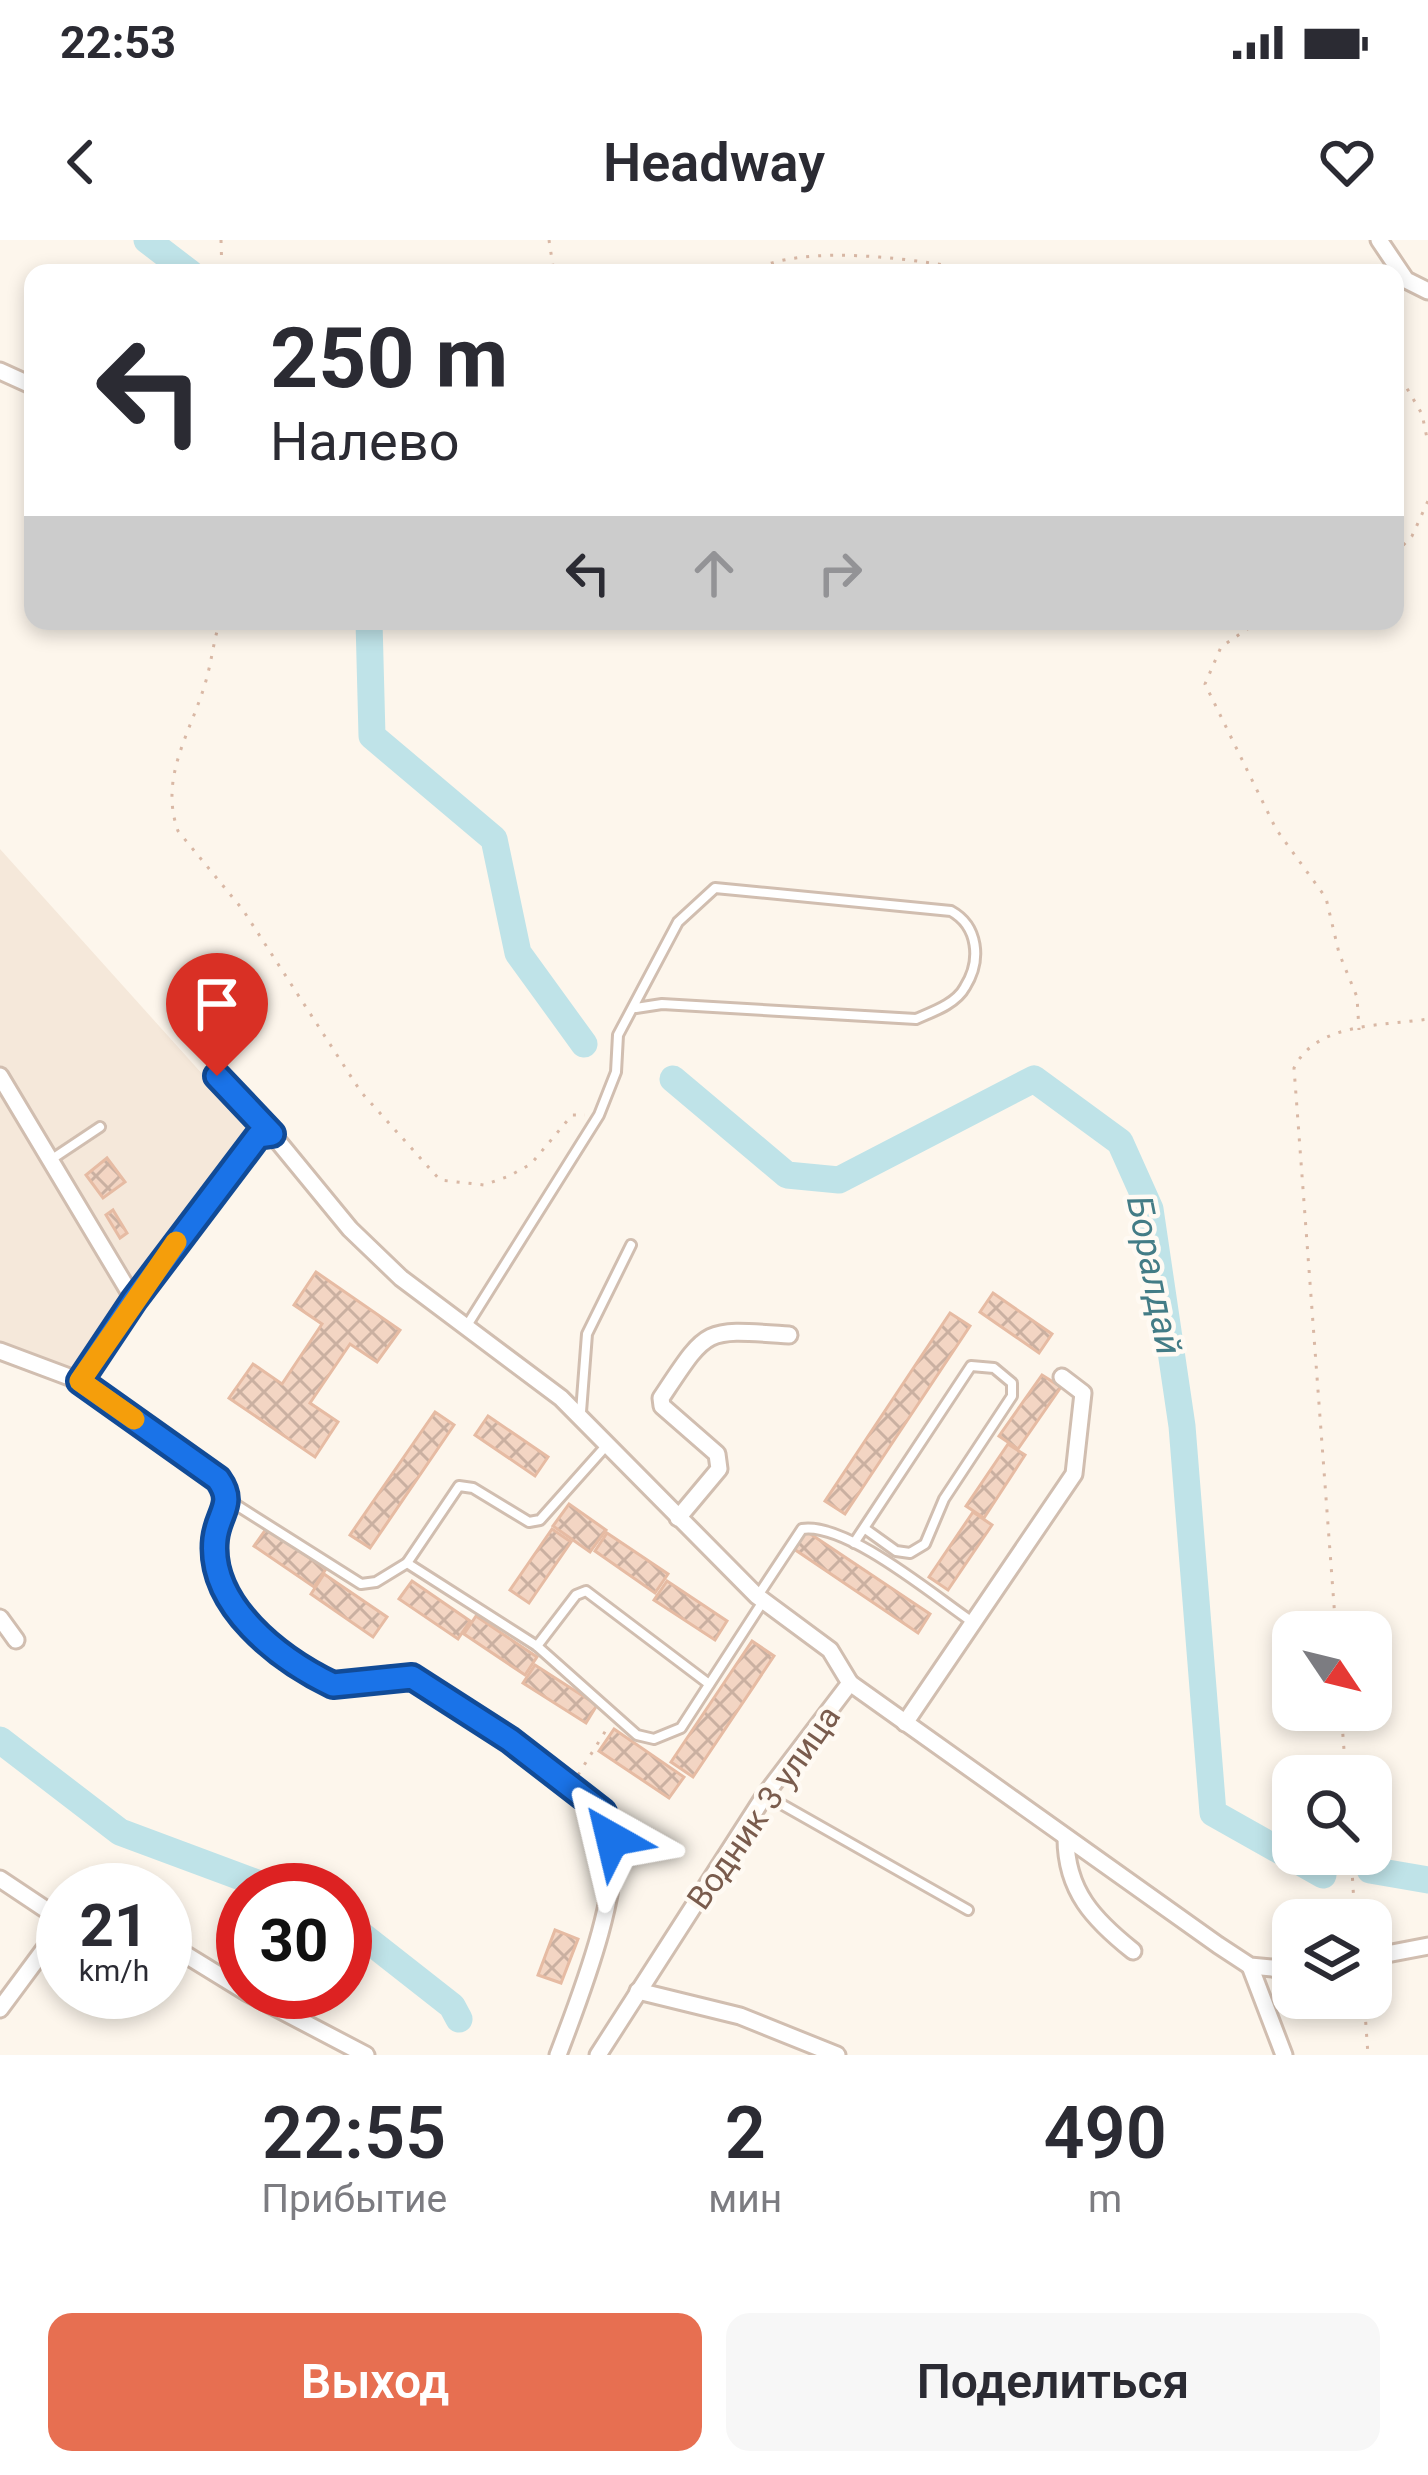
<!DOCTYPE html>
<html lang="ru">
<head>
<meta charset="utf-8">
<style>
  body { margin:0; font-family:Roboto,sans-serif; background:#f7f7f7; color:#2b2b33; height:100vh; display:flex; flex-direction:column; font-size:45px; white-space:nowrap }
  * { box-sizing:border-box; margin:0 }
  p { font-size:39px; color:#7c7c81 }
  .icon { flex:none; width:66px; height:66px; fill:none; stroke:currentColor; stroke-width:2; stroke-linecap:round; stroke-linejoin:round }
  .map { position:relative; height:1815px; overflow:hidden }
  .sheet { display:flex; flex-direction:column; background:#fff; flex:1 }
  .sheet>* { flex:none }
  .guide { position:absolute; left:24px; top:24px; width:1380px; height:366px; border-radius:24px; box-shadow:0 6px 18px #0003; background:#fff; color:#2b2b33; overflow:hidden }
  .needle { width:78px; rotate:125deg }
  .fabs { position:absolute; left:1272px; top:1371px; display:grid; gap:24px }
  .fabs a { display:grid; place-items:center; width:120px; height:120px; border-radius:24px; background:#fff; box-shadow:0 6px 18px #0003; font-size:60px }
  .speed { position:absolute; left:36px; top:1623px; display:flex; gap:24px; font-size:60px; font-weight:700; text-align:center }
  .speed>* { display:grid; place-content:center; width:156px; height:156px; border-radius:50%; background:#fff; box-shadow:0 6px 18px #0003; line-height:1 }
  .speed small { font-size:30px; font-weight:400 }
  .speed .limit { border:18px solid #d22; background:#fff; color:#111 }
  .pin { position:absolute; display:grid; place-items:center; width:102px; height:102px; color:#fff; margin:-123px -51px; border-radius:50% 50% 50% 0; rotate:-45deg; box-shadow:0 0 12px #0007 }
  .pin .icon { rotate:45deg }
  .me { position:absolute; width:132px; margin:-66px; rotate:323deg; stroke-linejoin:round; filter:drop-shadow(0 0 9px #0008) }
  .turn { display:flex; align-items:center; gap:42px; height:252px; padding:0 48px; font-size:54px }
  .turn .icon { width:156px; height:156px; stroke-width:2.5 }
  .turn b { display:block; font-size:84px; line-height:102px }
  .lanes { display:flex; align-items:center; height:114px; padding:0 48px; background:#0003; justify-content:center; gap:60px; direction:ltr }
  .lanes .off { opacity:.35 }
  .eta { display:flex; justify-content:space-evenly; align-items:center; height:204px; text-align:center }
  .eta b { font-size:72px; font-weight:600; line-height:84px }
  .button { display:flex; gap:24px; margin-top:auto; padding:24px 48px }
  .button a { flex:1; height:138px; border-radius:24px; background:#e76f51; color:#fff; font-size:48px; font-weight:600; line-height:138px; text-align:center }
  .button a+a { background:#f7f7f7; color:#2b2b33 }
  .status { display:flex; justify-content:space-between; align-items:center; height:84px; padding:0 60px; background:#fff; direction:ltr }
  .status svg { height:33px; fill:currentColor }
  header { display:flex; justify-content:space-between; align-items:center; height:156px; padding:0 48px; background:#fff; font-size:54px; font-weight:600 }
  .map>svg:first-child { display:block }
</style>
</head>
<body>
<div class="status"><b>22:53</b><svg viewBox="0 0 49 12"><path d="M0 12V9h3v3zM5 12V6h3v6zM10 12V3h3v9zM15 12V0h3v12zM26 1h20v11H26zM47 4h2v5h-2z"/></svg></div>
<header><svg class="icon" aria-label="back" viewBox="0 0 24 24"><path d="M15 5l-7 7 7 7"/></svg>Headway<svg class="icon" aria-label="heart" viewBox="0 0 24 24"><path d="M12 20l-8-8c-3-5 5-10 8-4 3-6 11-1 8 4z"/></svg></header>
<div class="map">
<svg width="1428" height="1815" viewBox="0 0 1428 1815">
  <defs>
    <pattern id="building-cross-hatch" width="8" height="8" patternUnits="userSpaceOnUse" patternTransform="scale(3)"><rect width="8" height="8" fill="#f3d5c3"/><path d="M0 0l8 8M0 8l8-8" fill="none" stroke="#cab0a1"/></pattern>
  </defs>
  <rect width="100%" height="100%" fill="#fdf6ec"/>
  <path fill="#f5e8da" d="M 0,609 L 258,896 L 80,1141 L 0,1111 Z"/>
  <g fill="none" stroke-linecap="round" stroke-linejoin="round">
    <g stroke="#bfe3e8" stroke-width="27">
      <path d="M 147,0 L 190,33"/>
      <path d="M 369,381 L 372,496 L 494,599 L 518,713 L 584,804"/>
      <path d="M 673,839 L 787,935 L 839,940 L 1034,839 L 1120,902 L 1150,969 L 1182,1186 L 1213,1573 L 1323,1635"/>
      <path d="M 0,1500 L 120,1592 L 276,1650"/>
      <path d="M 1370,1630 L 1428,1640"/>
      <path d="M 345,1682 L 452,1766 L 459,1779"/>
    </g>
  </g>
  <g fill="url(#building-cross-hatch)" stroke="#e6bba3" stroke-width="3">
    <path d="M 107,918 L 125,942 L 103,958 L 86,935 Z"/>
    <path d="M 113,970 L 127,993 L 120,998 L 106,975 Z"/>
    <path d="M 316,1032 L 400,1090 L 377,1122 L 350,1104 L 310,1163 L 338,1182 L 315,1217 L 229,1158 L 253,1124 L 282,1144 L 322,1084 L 294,1065 Z"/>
    <path d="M 993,1053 L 1052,1094 L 1039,1113 L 980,1072 Z"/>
    <path d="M 950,1073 L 970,1086 L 845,1274 L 825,1261 Z"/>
    <path d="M 1042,1135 L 1061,1147 L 1018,1209 L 999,1196 Z"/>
    <path d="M 435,1172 L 454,1185 L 370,1308 L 350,1295 Z"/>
    <path d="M 488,1176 L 548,1217 L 535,1236 L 475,1195 Z"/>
    <path d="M 1008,1204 L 1025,1215 L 984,1278 L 966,1266 Z"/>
    <path d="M 569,1264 L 606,1290 L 590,1312 L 553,1286 Z"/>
    <path d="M 973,1272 L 992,1285 L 948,1350 L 929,1337 Z"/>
    <path d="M 266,1289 L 326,1329 L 314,1347 L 254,1306 Z"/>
    <path d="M 552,1289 L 571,1302 L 529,1363 L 510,1350 Z"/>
    <path d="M 806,1291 L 930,1374 L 918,1393 L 794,1309 Z"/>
    <path d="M 607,1293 L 668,1334 L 655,1353 L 595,1311 Z"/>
    <path d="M 324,1334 L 387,1377 L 373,1397 L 311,1354 Z"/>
    <path d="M 412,1341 L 470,1381 L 458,1399 L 399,1359 Z"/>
    <path d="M 667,1341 L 727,1381 L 715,1400 L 654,1360 Z"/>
    <path d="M 476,1376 L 537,1417 L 525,1435 L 464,1394 Z"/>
    <path d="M 752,1401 L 774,1416 L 693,1537 L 671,1522 Z"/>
    <path d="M 535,1425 L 597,1465 L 586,1483 L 523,1443 Z"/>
    <path d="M 614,1489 L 684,1537 L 669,1558 L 599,1511 Z"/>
    <path d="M 555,1690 L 578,1699 L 561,1743 L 538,1735 Z"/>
  </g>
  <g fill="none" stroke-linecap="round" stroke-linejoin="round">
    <defs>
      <g id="lane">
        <path d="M 217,836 L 271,893"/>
        <path d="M 52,919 L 100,887"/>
        <path d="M 466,1087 L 599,875 L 616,832 L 618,795 L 678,682 L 715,648 L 951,671 C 978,686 982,720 965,747 C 956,764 932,772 916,779 L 662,764 L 636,768"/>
        <path d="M 581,1172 L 587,1094 L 631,1005"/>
        <path d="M 230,1261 L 361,1344 L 376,1342 L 407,1323 L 537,1406 L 637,1495 L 654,1499 L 681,1488 L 762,1363"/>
        <path d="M 854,1303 L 864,1288 L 971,1126 L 994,1128 L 1012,1143 L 1012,1156 L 944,1259 L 925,1304 L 910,1313 L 896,1311 L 864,1288"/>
        <path d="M 407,1323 L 459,1246 L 473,1248 L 529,1282 L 540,1280 L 606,1206"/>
        <path d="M 759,1354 L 802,1289 C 846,1282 933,1355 971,1381"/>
        <path d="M 537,1406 L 576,1355 L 586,1351 L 709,1444"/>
        <path d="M 767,1556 L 968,1670"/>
      </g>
      <g id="street">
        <path d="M 1379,0 L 1406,40 L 1428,51"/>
        <path d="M 0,131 L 33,146"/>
        <path d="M 0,836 L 134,1060 L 80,1141"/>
        <path d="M 134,1060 L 258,896 L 272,894 L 350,989 L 401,1038 L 561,1158 L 757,1356 L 830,1410 L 850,1443 L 765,1555 L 598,1815"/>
        <path d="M 0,1111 L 80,1141 L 218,1239 L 230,1261 C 183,1346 257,1391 316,1437 C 355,1455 382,1425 413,1438 C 444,1451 601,1559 610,1585 C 627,1640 578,1762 558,1815"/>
        <path d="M 678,1278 L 719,1229 L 717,1214 L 662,1166 L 661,1158 C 709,1086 703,1089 789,1095"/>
        <path d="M 0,1378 L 16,1400"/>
        <path d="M 850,1443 L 1218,1705 L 1250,1726 L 1293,1730"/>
        <path d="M 905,1483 L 1074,1234 L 1083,1153 L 1062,1137"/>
        <path d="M 1066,1598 C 1066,1651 1094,1680 1133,1711"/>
        <path d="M 0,1639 L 63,1681"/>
        <path d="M 165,1702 L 243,1750"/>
        <path d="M 1371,1717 L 1428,1706"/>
        <path d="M 1250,1726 L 1284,1815"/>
        <path d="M 638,1751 L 740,1776 L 837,1815"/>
        <path d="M 246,1752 L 366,1815"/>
        <path d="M 0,1769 L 63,1684"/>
      </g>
    </defs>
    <use href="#lane" stroke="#d1beb0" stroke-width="14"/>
    <use href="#street" stroke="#d1beb0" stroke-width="21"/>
    <g stroke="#d9b8a5" stroke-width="3" stroke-dasharray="3 9" stroke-linecap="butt">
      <path d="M 221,0 L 222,33"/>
      <path d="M 549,0 L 554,33"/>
      <path d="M 749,33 C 801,0 928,21 990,33"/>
      <path d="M 1395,128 L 1422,174 L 1428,203"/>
      <path d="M 1395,314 L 1412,296 L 1428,261"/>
      <path d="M 220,381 C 214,399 212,418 207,437 C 193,490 158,535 178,591 L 243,670 L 361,852 L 440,940 L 484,945 L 509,936 L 531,924 L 572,875 L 585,875"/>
      <path d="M 1259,381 L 1221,407 L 1205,444 L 1276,589 L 1326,658 L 1339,713 L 1357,757 L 1359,790"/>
      <path d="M 1336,1392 L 1294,828 C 1316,782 1383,786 1428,779"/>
      <path d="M 1341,1470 L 1346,1536"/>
      <path d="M 578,1535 L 608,1487"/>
      <path d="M 1351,1614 L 1355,1680"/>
      <path d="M 1364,1758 L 1368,1815"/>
    </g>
    <use href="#lane" stroke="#fff" stroke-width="8"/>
    <use href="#street" stroke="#fff" stroke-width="15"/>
  </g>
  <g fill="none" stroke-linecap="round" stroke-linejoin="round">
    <defs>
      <path id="route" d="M 217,836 L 272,894 L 258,896 L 134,1060 L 80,1141 L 218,1239 C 236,1264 218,1272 215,1299 C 208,1365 279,1419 333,1445 L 412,1437 L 510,1500 L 603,1572 L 612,1599"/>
    </defs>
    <use href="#route" stroke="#114b97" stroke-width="30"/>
    <use href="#route" stroke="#1a73e8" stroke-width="21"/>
    <path stroke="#f59e0b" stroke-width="21" d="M 134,1179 L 80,1141 L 176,1002"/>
  </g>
  <g text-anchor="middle" stroke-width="9" stroke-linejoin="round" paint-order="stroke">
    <g font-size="33" fill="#7a5c4d" stroke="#fffaf3">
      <text transform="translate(763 1567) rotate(-55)" y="12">Водник 3 улица</text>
    </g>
    <g font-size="36" font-style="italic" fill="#437c86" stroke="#fffaf3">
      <text transform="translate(1155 1035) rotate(79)" y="13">Боралдай</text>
    </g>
  </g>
</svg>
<div class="fabs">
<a><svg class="needle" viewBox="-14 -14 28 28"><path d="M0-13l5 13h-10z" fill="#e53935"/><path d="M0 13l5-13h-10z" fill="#7c7c81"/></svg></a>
<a><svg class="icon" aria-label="search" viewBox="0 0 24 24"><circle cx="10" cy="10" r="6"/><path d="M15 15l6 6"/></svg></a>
<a><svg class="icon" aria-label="layers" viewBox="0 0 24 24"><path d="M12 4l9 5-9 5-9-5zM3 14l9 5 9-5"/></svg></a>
</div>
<div class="speed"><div>21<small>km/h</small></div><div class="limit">30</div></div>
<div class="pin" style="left:217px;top:836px;background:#d93025"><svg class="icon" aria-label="arrive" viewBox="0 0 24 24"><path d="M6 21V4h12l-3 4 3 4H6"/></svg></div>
<svg class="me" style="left:612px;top:1599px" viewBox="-20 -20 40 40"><path d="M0-17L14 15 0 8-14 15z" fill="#1a73e8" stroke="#fff" stroke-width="4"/></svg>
<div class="guide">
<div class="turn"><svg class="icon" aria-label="left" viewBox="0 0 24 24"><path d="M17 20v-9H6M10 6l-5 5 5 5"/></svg><div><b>250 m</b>Налево</div></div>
<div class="lanes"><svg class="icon" aria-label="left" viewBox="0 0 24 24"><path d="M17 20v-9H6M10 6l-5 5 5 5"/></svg><svg class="icon off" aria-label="ahead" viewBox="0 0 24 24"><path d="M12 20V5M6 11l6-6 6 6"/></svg><svg class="icon off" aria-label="right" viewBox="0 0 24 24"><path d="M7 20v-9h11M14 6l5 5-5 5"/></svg></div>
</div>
</div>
<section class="sheet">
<div class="eta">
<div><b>22:55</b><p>Прибытие</p></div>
<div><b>2</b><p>мин</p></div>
<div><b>490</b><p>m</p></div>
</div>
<div class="button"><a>Выход</a><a>Поделиться</a></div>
</section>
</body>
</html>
